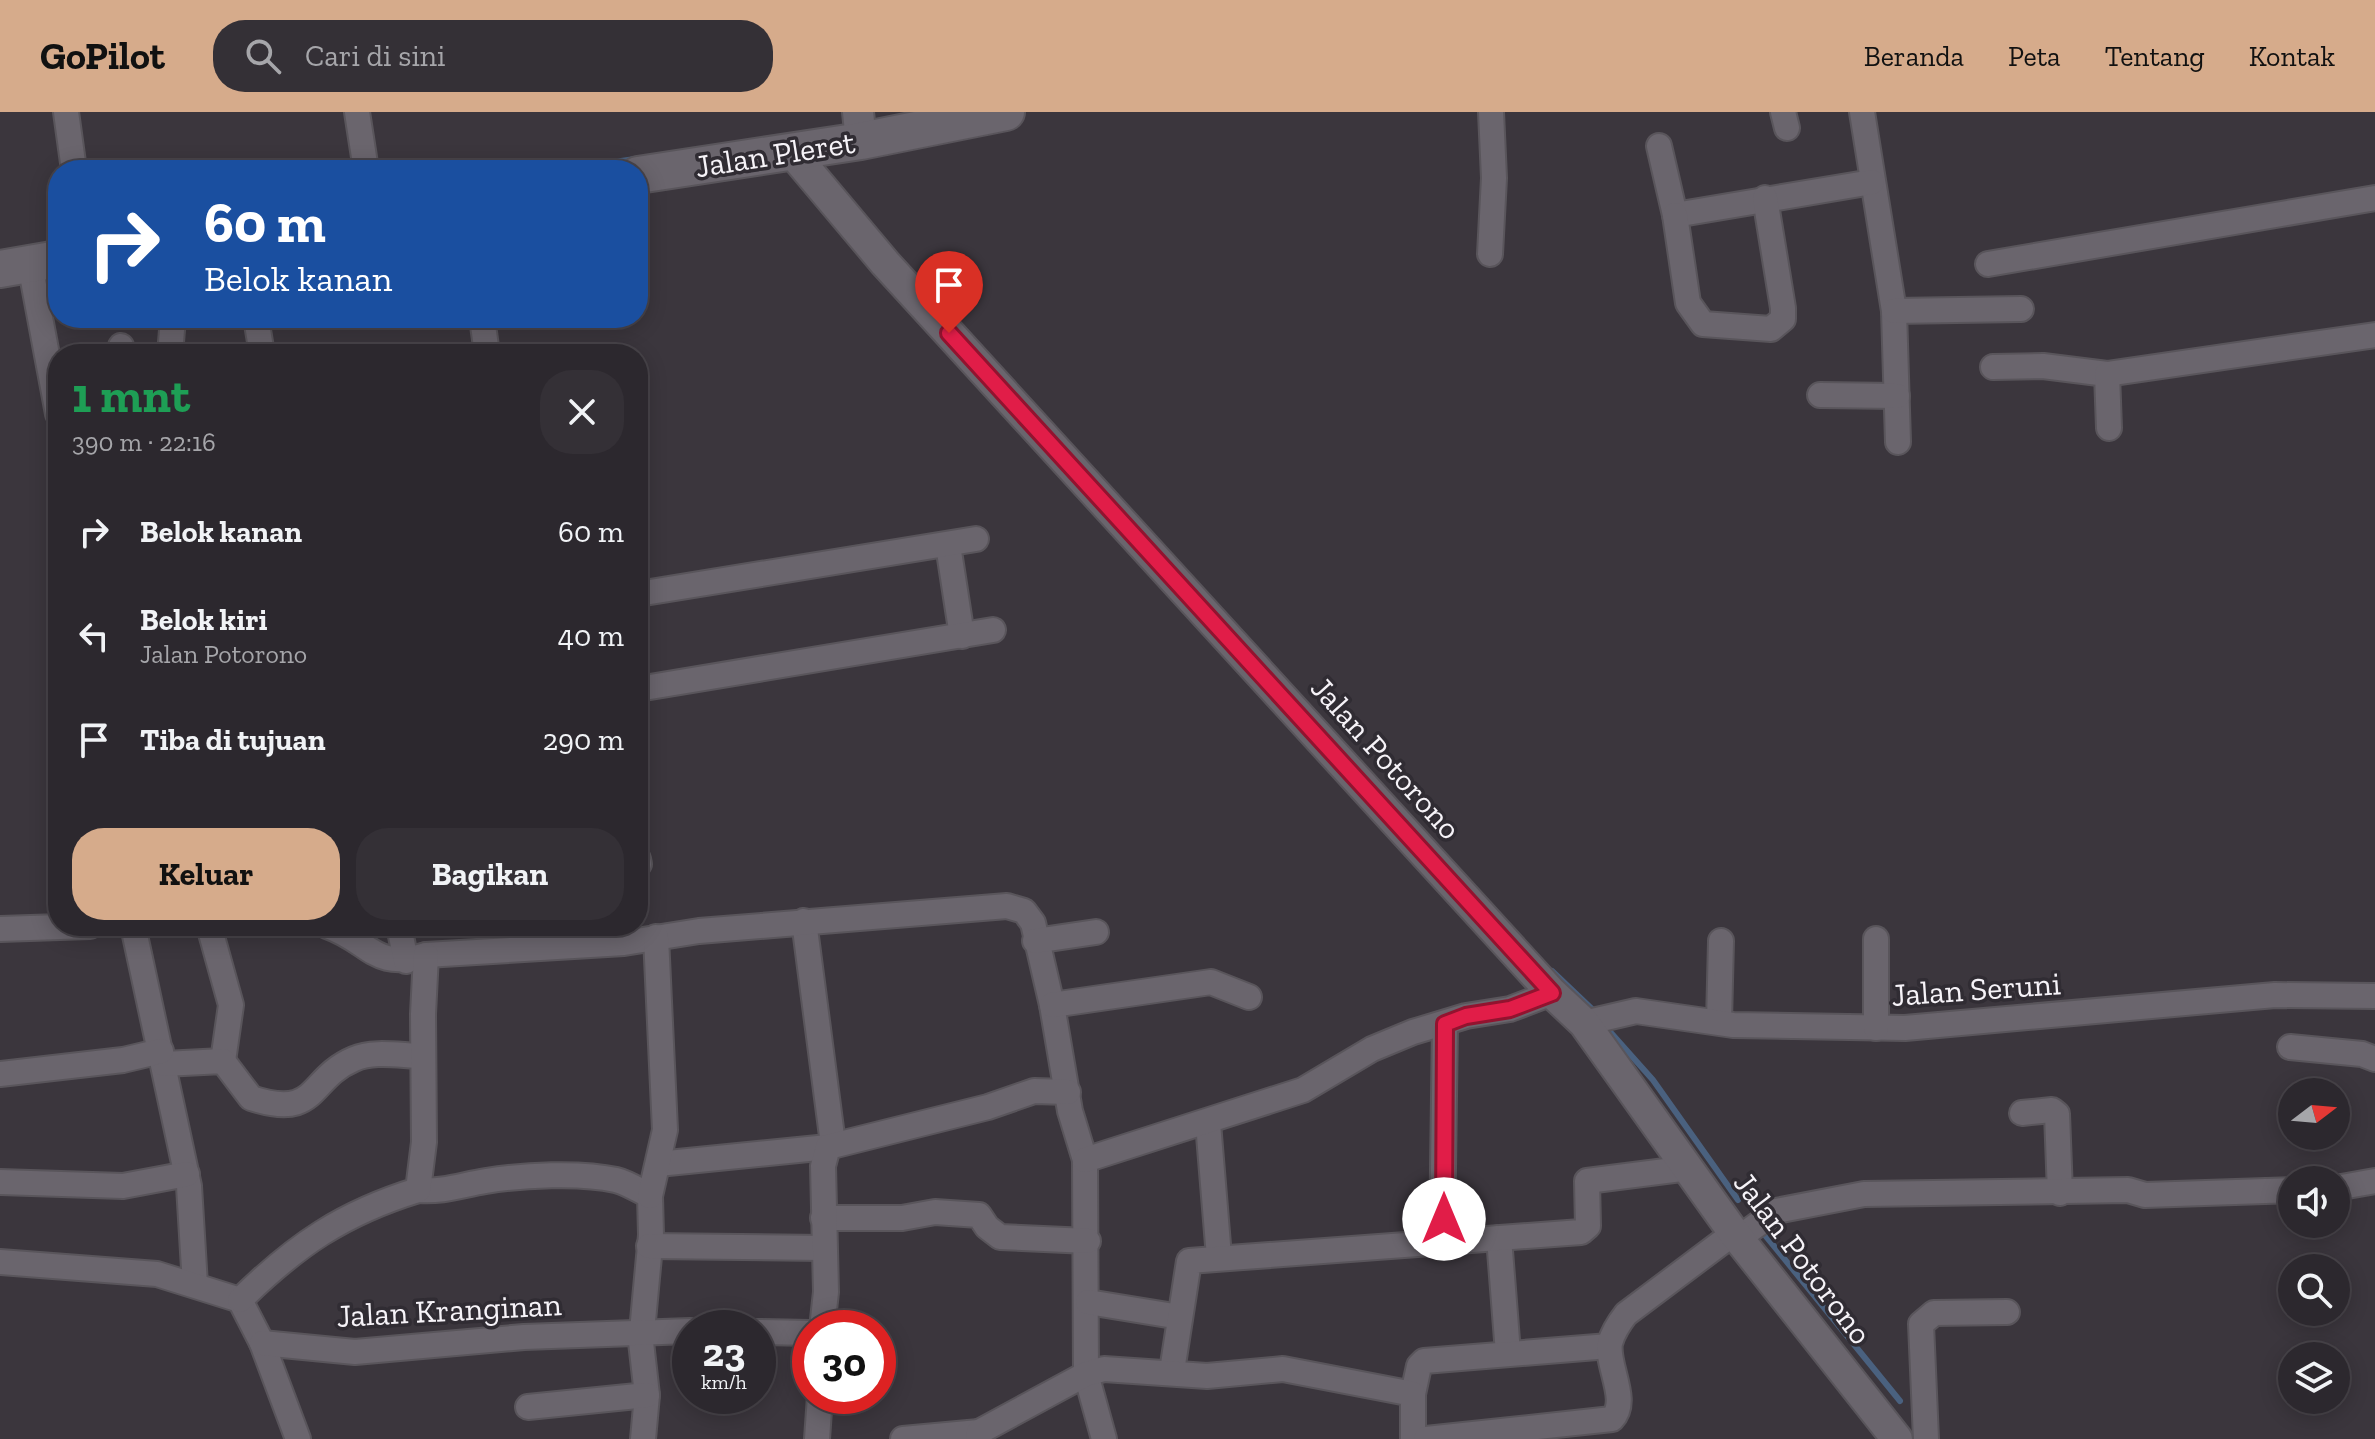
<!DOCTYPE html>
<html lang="id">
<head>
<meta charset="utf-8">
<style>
  body { margin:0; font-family:"Zilla Slab",serif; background:#343036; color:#f1f3f6; height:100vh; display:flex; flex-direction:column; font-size:30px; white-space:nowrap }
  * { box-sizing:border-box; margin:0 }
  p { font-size:26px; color:#a6a6aa }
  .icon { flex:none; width:44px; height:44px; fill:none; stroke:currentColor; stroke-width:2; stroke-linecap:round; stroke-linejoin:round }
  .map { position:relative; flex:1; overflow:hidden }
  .sheet { position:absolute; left:48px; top:232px; width:600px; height:592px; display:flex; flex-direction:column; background:#2c282e; border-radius:32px; box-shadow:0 4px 20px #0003,0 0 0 2px #48444a }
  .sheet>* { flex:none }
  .hud { position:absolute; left:48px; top:48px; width:600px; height:168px; border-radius:32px; box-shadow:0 4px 20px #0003,0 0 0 2px #48444a; background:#1a4fa0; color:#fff; overflow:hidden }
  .needle { width:52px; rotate:74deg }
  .tools { position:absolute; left:2278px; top:966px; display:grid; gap:16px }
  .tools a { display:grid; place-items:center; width:72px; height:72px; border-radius:50%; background:#2c282e; box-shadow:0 4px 20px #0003,0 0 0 2px #48444a; font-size:40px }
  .speed { position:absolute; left:672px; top:1198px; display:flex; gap:16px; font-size:40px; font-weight:700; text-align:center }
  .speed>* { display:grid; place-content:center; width:104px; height:104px; border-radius:50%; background:#2c282e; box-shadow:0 4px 20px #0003,0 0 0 2px #48444a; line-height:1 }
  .speed small { font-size:20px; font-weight:400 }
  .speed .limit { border:12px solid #d22; background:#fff; color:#111 }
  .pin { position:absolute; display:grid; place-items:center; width:68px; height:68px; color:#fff; margin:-82px -34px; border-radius:50% 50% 50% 0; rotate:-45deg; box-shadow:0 0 8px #0007 }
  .pin .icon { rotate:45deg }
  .me { position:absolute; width:88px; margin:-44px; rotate:0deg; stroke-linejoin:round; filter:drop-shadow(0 0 6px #0008) }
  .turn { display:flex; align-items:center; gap:28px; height:168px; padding:0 24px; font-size:36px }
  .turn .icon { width:104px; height:104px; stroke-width:2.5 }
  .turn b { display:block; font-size:56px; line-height:68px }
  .round { display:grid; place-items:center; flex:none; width:84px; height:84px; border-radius:32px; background:#343036 }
  .summary { display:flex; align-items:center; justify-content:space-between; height:136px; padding:0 24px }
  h1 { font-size:48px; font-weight:700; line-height:60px; color:#1e9e55 }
  .action { display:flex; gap:16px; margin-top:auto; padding:16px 24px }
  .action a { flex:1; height:92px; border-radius:32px; background:#d6ab8b; color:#111; font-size:32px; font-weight:700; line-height:92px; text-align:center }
  .action a+a { background:#343036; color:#f1f3f6 }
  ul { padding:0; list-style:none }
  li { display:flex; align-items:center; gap:24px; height:104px; padding:0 24px }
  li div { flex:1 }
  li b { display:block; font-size:30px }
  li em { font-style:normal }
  header { display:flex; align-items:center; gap:48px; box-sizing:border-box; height:112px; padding:0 40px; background:#d6ab8b; color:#111 }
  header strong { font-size:38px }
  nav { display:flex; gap:44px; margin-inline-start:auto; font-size:28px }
  .search { width:560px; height:72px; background:#343036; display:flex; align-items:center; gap:20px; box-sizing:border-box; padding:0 28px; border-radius:32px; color:#a6a6aa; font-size:30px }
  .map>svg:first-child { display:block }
</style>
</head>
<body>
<header>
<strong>GoPilot</strong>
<div class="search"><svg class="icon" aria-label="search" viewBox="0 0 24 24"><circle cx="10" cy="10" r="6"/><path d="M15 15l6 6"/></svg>Cari di sini</div>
<nav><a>Beranda</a><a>Peta</a><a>Tentang</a><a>Kontak</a></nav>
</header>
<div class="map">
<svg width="2375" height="1327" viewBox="0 0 2375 1327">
  <rect width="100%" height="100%" fill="#3b363d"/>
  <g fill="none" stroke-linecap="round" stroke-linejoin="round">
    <g stroke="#4a617f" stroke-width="6">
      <path d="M 558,58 L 635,47"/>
      <path d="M 1552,859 L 1593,898"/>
      <path d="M 1604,913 L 1653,968 L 1738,1088"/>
      <path d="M 1760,1117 L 1900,1289"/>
    </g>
    <defs>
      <g id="minor">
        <path d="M 66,0 L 74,58"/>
        <path d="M 357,0 L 366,58"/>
        <path d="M 1783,0 L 1787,16"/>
        <path d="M 1862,0 L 1894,199 L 1898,330"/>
        <path d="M 1659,34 L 1675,103 L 1872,70"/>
        <path d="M 1675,103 L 1688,191 L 1703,212 L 1771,217 L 1783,207 L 1783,196 L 1765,86"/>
        <path d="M 1490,142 L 1494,66 L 1491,0"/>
        <path d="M 30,152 L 58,302"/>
        <path d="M 1988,152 L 2375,86"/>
        <path d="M 1894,199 L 2021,197"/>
        <path d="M 256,206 L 262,242"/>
        <path d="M 482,206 L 487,242"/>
        <path d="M 121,234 L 122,242"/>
        <path d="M 170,242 L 173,206"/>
        <path d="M 1993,255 L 2043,254 L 2107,262"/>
        <path d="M 1820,283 L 1897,284"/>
        <path d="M 2109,316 L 2107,262 L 2375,223"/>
        <path d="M 948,433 L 962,524"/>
        <path d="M 638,482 L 976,427"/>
        <path d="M 638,577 L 993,518"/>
        <path d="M 638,747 L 639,752"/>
        <path d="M 804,809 L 833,1032"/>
        <path d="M 133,814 L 189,1074 L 195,1173"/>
        <path d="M 209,814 L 231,893 L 223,949"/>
        <path d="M 327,814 C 372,830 372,858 426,843 L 624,831 L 699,819 L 1007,794 L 1024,799 L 1033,811 L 1052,893 L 1070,999 L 1085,1048 L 1086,1262 L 1104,1327"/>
        <path d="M 399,814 L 406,849"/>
        <path d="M 0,817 L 90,814"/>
        <path d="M 1035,829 L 1096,820"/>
        <path d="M 1052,893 L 1211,870 L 1249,885"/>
        <path d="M 1719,910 L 1721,829"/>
        <path d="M 1584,911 L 1636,899 L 1733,913 L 1905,916 L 2275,883 L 2375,884"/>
        <path d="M 1876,916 L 1876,827"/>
        <path d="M 2290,935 L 2362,942 L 2375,947"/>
        <path d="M 164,952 L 223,949 L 251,986 C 319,1008 307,967 354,947 C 374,938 402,944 423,944"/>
        <path d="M 0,962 L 123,948 L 161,939"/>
        <path d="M 2022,1001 L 2052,998 L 2057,1002 L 2060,1081"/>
        <path d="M 1208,1011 L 1219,1145"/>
        <path d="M 1085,1048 L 1303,978 L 1372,937 L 1413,920 L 1466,904 L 1510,897 L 1552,881"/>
        <path d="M 658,1052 L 828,1035"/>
        <path d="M 0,1070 L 123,1074 L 187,1062"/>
        <path d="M 2336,1076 L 2375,1069"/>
        <path d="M 418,1078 C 444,1080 461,1073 486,1069 C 522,1063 581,1060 616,1068 C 628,1071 640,1079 650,1084 L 651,1123 L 641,1230 L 647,1283 L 643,1327"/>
        <path d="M 650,1084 L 665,1018 L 656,825"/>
        <path d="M 823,1106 L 902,1106 L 935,1100 L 979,1103 L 987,1115 L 1000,1125 L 1088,1129"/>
        <path d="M 1499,1126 L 1508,1241"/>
        <path d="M 1739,1126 L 1776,1099 L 1864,1082 L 2128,1078 L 2145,1083 L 2292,1078"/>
        <path d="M 1442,1129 L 1445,912"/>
        <path d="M 649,1134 L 824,1136"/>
        <path d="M 0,1150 L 157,1162 L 240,1188 L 262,1231 L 298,1327"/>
        <path d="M 240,1188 C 296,1133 343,1101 418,1078 L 424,1030 L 423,902 L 426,843"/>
        <path d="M 1088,1190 L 1180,1205"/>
        <path d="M 822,1216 L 826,1180 L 823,1054 L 828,1035 L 988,995 L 1034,979 L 1068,980"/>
        <path d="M 758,1220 L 810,1221"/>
        <path d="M 262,1231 L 355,1240 L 524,1225 L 690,1219"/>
        <path d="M 1172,1259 L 1189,1149 L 1581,1120 L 1588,1114 L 1587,1069 L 1689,1056"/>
        <path d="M 1413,1282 L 1419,1254 L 1424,1249 L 1609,1234"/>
        <path d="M 528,1295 L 647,1283"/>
        <path d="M 817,1327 L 820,1284"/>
        <path d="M 903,1327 L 979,1320"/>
        <path d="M 978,1327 L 979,1320 L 1086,1262 L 1104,1257 L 1207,1264 L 1283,1257 L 1413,1282 L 1413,1327"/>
        <path d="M 1426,1327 L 1612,1307 C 1630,1289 1606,1253 1610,1231 C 1613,1220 1619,1211 1626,1202 L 1734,1121"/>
        <path d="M 1926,1327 L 1921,1212 L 1934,1201 L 2007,1200"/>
      </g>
      <g id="tertiary">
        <path d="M 858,0 L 861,29"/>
        <path d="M 791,39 L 885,151 L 1552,881 L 1584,911 L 1734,1121 L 1897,1327"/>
      </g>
      <g id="secondary">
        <path d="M 638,63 L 861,29 L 1006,0"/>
        <path d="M 0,157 L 58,147"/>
      </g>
    </defs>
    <use href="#minor" stroke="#59555b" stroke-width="28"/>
    <use href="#tertiary" stroke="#59555b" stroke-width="34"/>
    <use href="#secondary" stroke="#59555b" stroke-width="40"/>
    <use href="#minor" stroke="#6a656d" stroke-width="24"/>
    <use href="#tertiary" stroke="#6a656d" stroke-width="30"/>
    <use href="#secondary" stroke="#6a656d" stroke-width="36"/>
  </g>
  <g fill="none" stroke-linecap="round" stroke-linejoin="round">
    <defs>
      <path id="route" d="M 949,221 L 1552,881 L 1510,897 L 1466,904 L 1445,912 L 1444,1107"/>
    </defs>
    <use href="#route" stroke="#92132f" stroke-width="20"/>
    <use href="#route" stroke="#e11d48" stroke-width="14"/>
  </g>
  <g text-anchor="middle" stroke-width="7" stroke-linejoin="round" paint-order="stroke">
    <g font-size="32" fill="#f6f3f8" stroke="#302c33">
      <text transform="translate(775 42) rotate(-9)" y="11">Jalan Pleret</text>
      <text transform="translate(1386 646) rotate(48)" y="11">Jalan Potorono</text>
      <text transform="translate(1976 877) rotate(-4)" y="11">Jalan Seruni</text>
      <text transform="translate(1803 1146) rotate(53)" y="11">Jalan Potorono</text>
      <text transform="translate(449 1198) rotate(-3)" y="11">Jalan Kranginan</text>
    </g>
  </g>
</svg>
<div class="tools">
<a><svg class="needle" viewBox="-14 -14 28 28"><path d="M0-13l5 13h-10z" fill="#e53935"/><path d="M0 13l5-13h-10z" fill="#a6a6aa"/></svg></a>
<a><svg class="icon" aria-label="sound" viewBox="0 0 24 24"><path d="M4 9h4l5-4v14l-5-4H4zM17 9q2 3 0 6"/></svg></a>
<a><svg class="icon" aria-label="search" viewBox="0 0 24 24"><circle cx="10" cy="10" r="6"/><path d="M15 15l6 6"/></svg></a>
<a><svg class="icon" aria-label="layers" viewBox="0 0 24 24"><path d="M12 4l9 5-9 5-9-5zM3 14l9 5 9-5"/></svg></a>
</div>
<div class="speed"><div>23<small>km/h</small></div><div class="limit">30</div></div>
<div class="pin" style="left:949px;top:221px;background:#d93025"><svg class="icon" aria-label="arrive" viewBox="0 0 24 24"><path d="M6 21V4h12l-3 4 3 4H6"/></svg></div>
<svg class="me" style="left:1444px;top:1107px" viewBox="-20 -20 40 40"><circle r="19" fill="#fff"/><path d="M0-13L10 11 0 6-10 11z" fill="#e11d48"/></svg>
<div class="hud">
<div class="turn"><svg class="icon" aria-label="right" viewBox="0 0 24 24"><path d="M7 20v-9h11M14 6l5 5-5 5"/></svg><div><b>60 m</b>Belok kanan</div></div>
</div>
<section class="sheet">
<div class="summary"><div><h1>1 mnt</h1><p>390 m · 22:16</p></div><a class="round"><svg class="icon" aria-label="close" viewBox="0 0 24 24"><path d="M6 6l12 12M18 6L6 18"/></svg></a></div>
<ul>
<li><svg class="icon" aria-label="right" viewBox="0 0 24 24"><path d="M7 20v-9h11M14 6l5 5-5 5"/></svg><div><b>Belok kanan</b></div><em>60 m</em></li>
<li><svg class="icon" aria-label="left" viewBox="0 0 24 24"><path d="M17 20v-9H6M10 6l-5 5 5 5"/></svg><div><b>Belok kiri</b><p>Jalan Potorono</p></div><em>40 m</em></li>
<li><svg class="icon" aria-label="arrive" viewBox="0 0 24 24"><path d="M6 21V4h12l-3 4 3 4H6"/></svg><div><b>Tiba di tujuan</b></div><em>290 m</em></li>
</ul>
<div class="action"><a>Keluar</a><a>Bagikan</a></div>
</section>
</div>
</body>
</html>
